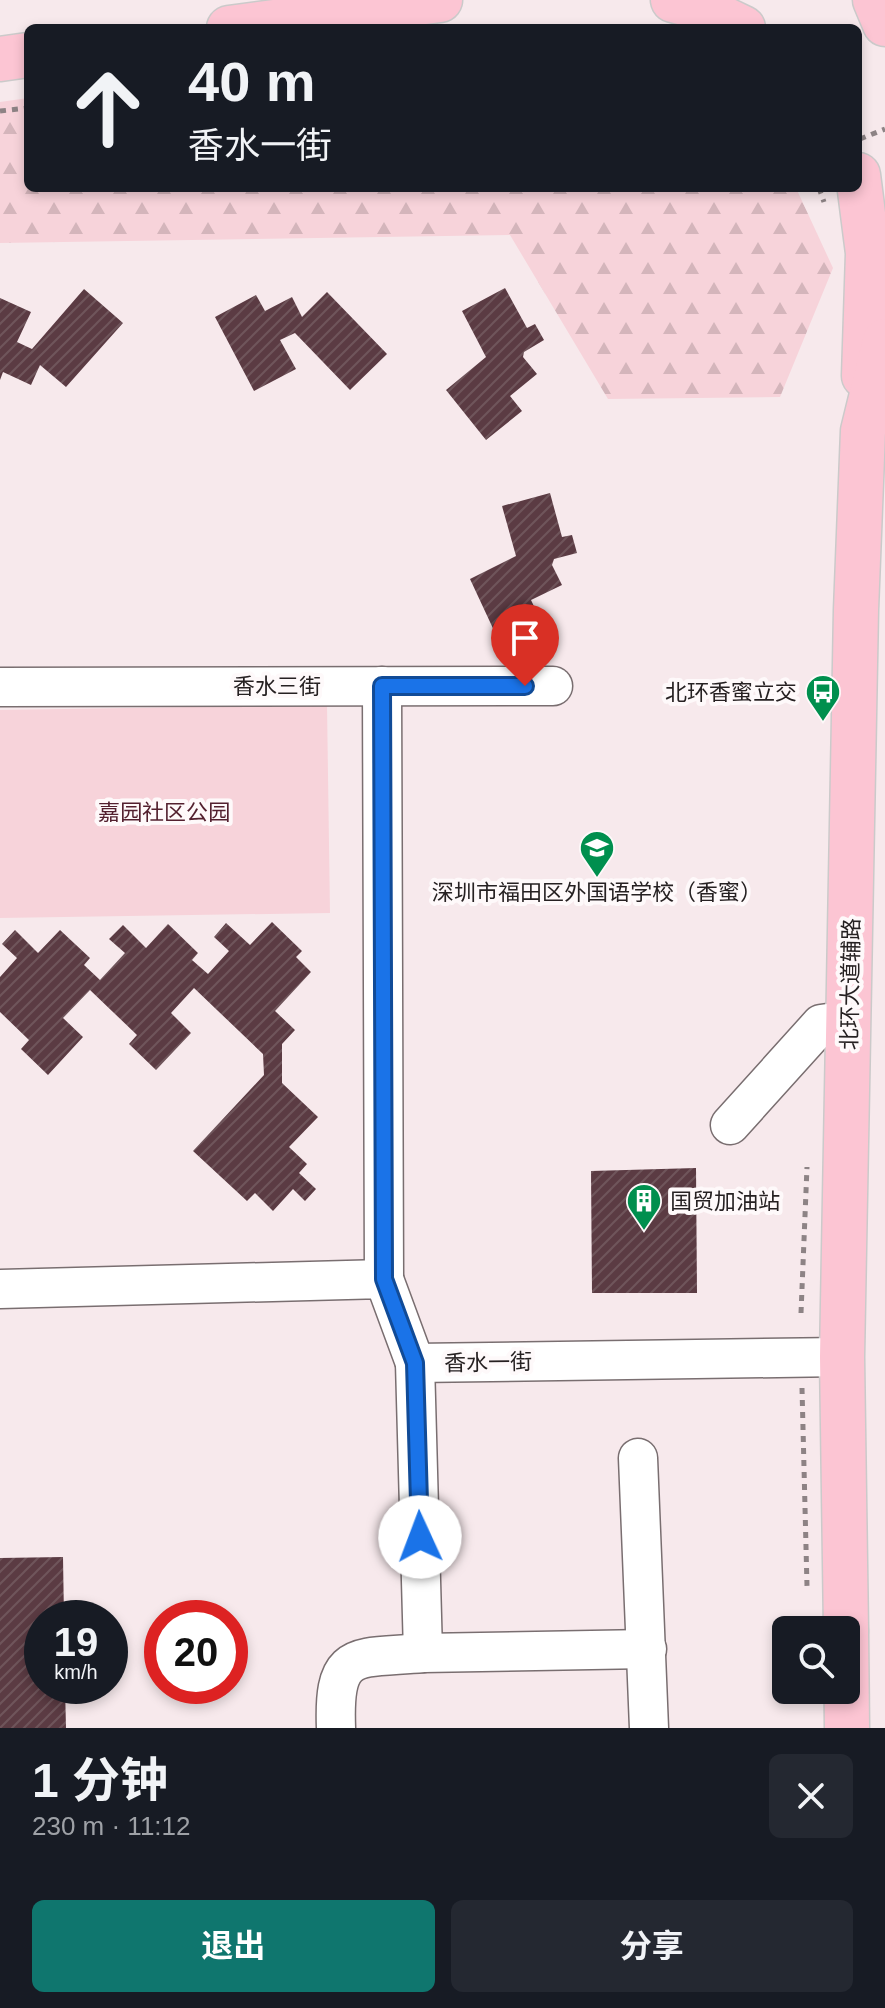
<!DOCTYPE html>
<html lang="zh">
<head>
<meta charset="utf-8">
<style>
  body { margin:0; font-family:Helvetica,"Noto Sans SC",sans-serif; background:#242831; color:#f1f3f6; height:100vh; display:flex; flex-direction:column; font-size:30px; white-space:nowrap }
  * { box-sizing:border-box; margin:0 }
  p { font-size:26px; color:#9ea1a6 }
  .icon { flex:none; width:44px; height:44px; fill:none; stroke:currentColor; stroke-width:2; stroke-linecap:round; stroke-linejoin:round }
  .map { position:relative; height:1728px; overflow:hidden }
  .panel { display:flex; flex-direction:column; background:#171b24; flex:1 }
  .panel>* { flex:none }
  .guide { position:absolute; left:24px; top:24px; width:838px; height:168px; border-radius:12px; box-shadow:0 4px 12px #0003; background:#171b24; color:#f1f3f6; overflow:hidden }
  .controls { position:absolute; left:772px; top:1616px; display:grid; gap:16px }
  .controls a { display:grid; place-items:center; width:88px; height:88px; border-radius:12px; background:#171b24; box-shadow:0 4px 12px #0003; font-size:40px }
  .speed { position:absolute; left:24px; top:1600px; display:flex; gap:16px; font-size:40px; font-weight:700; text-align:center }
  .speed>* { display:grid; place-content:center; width:104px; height:104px; border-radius:50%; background:#171b24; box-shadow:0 4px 12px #0003; line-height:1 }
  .speed small { font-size:20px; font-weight:400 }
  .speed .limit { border:12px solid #d22; background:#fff; color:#111 }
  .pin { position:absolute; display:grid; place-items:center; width:68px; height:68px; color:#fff; margin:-82px -34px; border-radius:50% 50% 50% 0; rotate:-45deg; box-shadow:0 0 8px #0007 }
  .pin .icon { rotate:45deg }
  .me { position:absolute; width:88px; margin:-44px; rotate:358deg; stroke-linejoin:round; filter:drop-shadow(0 0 6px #0008) }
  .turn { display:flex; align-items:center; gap:28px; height:168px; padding:0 32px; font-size:36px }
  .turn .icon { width:104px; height:104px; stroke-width:2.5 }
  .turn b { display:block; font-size:56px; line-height:68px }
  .round { display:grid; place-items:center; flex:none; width:84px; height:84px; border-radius:12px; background:#242831 }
  .overview { display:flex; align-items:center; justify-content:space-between; height:136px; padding:0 32px }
  h1 { font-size:48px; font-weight:700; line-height:60px }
  .button { display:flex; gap:16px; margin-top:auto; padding:16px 32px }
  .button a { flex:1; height:92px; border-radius:12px; background:#0f766e; color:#fff; font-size:32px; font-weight:700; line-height:92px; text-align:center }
  .button a+a { background:#242831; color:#f1f3f6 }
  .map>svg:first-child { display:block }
</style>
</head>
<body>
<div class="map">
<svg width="885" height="1728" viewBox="0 0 885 1728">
  <defs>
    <pattern id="forest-firs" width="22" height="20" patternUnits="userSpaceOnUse" patternTransform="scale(2)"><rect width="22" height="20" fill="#f7d3da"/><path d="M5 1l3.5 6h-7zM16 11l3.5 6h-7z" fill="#d4b5bb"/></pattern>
    <pattern id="building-hatch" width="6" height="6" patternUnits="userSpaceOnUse" patternTransform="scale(2)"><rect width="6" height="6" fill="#5b3b43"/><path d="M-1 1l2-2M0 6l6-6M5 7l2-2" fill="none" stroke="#6f555b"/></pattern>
  </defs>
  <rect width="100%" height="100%" fill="#f7e9ec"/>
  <path fill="url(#forest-firs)" d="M 28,98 L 28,188 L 796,188 L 833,268 L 780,397 L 608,399 L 510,235 L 0,243 L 0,102 Z"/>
  <path fill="#f7d3da" d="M 327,705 L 330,913 L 0,918 L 0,710 Z"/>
  <g fill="url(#building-hatch)">
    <path d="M 505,288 L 527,328 L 535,324 L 544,340 L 524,352 L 523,357 L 537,374 L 510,396 L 522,411 L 486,440 L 446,390 L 486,357 L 462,311 Z"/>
    <path d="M 84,289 L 123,323 L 66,387 L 40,365 L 31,385 L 3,372 L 0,380 L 0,298 L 31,312 L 17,342 L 32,349 Z"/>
    <path d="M 327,292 L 387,354 L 350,390 L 295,333 L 280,340 L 296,369 L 254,391 L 215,317 L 256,295 L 265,311 L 292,297 L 302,317 Z"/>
    <path d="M 550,493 L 562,537 L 572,535 L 577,553 L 554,559 L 552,565 L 562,585 L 531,600 L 539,617 L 497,637 L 470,579 L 516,556 L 502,506 Z"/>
    <path d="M 272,922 L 302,951 L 296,957 L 311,972 L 275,1011 L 295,1030 L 282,1044 L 282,1083 L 318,1117 L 289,1147 L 307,1164 L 299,1173 L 316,1189 L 305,1201 L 293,1189 L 273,1211 L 255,1193 L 247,1201 L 193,1151 L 264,1075 L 263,1054 L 194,988 L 171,1013 L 191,1033 L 156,1070 L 129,1044 L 137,1035 L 90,990 L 63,1018 L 83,1037 L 48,1075 L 21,1049 L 29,1040 L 0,1012 L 0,977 L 17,958 L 2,944 L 15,930 L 38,953 L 60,930 L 90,958 L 84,965 L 100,980 L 125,953 L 109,939 L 123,925 L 146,948 L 168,924 L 198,953 L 192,960 L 208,974 L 229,951 L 214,937 L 226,923 L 250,945 Z"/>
    <path d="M 696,1168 L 697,1293 L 592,1293 L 591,1171 Z"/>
    <path d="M 63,1557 L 64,1618 L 42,1618 L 42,1686 L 65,1686 L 66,1728 L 0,1728 L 0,1558 Z"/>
  </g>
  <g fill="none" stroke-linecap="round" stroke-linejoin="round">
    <defs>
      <g id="minor">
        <path d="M 382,686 L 384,1279"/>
        <path d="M 0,687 L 553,686"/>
        <path d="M 730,1125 L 821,1024 L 849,1020"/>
        <path d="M 0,1289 L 384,1279 L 415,1363 L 842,1357"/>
        <path d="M 415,1363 L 423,1653 L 647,1649"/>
        <path d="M 638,1458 L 649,1728"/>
        <path d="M 336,1728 C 333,1648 355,1659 423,1653"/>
      </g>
      <g id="major">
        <path d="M 673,0 L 699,7 L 743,28"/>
        <path d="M 875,0 L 885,24"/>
        <path d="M 229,28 L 440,0"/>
        <path d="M 0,59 L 28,55"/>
        <path d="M 858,175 L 868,253 L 864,376"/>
        <path d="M 846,1630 L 842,1357 L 856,610 L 863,431 L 885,341"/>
        <path d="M 846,1632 L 847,1728"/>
      </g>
    </defs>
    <use href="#minor" stroke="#796e70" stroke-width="41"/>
    <use href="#major" stroke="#cbcaca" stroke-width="47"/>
    <g stroke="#8d8385" stroke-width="5" stroke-dasharray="6 6" stroke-linecap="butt">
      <path d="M 0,111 L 28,108"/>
      <path d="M 860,139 L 885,129"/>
      <path d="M 819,188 L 824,202"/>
      <path d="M 801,1313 L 807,1167"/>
      <path d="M 802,1388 L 807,1586"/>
    </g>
    <use href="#minor" stroke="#fff" stroke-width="38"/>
    <use href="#major" stroke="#fcc5d3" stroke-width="44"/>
  </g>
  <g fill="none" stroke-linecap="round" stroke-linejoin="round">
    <defs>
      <path id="route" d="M 420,1537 L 415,1363 L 384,1279 L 382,686 L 525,686"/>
    </defs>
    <use href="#route" stroke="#114b97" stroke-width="20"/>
    <use href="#route" stroke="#1a73e8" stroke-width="14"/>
  </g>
  <defs>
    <symbol id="bus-pin" viewBox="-11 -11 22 30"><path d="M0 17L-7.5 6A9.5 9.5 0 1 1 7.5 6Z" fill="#008f4e" stroke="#fef9fa"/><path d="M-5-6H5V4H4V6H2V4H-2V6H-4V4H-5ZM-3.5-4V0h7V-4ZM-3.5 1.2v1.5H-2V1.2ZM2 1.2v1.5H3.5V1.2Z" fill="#fff"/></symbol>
    <symbol id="school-pin" viewBox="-11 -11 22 30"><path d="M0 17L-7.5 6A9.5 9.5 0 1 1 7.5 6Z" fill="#008f4e" stroke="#fef9fa"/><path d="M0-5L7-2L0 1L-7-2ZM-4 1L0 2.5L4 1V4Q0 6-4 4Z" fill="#fff"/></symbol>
    <symbol id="building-pin" viewBox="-11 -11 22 30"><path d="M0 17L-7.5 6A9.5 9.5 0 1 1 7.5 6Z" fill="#008f4e" stroke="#fef9fa"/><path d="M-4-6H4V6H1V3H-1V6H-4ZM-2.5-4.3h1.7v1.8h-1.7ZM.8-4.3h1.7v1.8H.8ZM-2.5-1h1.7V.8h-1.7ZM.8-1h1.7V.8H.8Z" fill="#fff"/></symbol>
  </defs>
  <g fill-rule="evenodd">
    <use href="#bus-pin" x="803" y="672" width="40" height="54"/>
    <use href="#school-pin" x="577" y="828" width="40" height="54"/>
    <use href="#building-pin" x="624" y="1181" width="40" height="54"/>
  </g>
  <g text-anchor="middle" stroke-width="8" stroke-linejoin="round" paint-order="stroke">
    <g font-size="22" fill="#262122" stroke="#fef9fa">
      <text x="277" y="694">香水三街</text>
      <text transform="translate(850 984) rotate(-89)" y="8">北环大道辅路</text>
      <text transform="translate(488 1362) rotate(-1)" y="8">香水一街</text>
    </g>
    <g font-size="22" fill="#262122" stroke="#fef9fa" text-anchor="end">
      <text x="797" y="700">北环香蜜立交</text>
      <text x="597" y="900" text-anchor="middle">深圳市福田区外国语学校（香蜜）</text>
      <text x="670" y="1209" text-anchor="start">国贸加油站</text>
    </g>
    <g font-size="22" fill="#53202f" stroke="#fef9fa">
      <text x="164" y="820">嘉园社区公园</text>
    </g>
  </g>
</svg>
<div class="controls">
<a><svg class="icon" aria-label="search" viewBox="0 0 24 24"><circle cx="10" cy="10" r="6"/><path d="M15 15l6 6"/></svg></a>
</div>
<div class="speed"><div>19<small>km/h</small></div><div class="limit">20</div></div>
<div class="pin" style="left:525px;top:686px;background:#d93025"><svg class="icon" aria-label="arrive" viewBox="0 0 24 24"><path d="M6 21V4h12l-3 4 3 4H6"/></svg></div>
<svg class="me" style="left:420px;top:1537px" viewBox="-20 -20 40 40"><circle r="19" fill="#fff"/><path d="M0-13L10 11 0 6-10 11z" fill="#1a73e8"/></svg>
<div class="guide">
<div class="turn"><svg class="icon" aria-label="ahead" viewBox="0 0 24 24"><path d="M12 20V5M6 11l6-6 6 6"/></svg><div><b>40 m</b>香水一街</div></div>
</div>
</div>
<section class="panel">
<div class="overview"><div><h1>1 分钟</h1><p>230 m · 11:12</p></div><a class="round"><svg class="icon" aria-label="close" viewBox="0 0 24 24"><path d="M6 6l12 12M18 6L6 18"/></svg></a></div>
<div class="button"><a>退出</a><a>分享</a></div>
</section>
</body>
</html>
